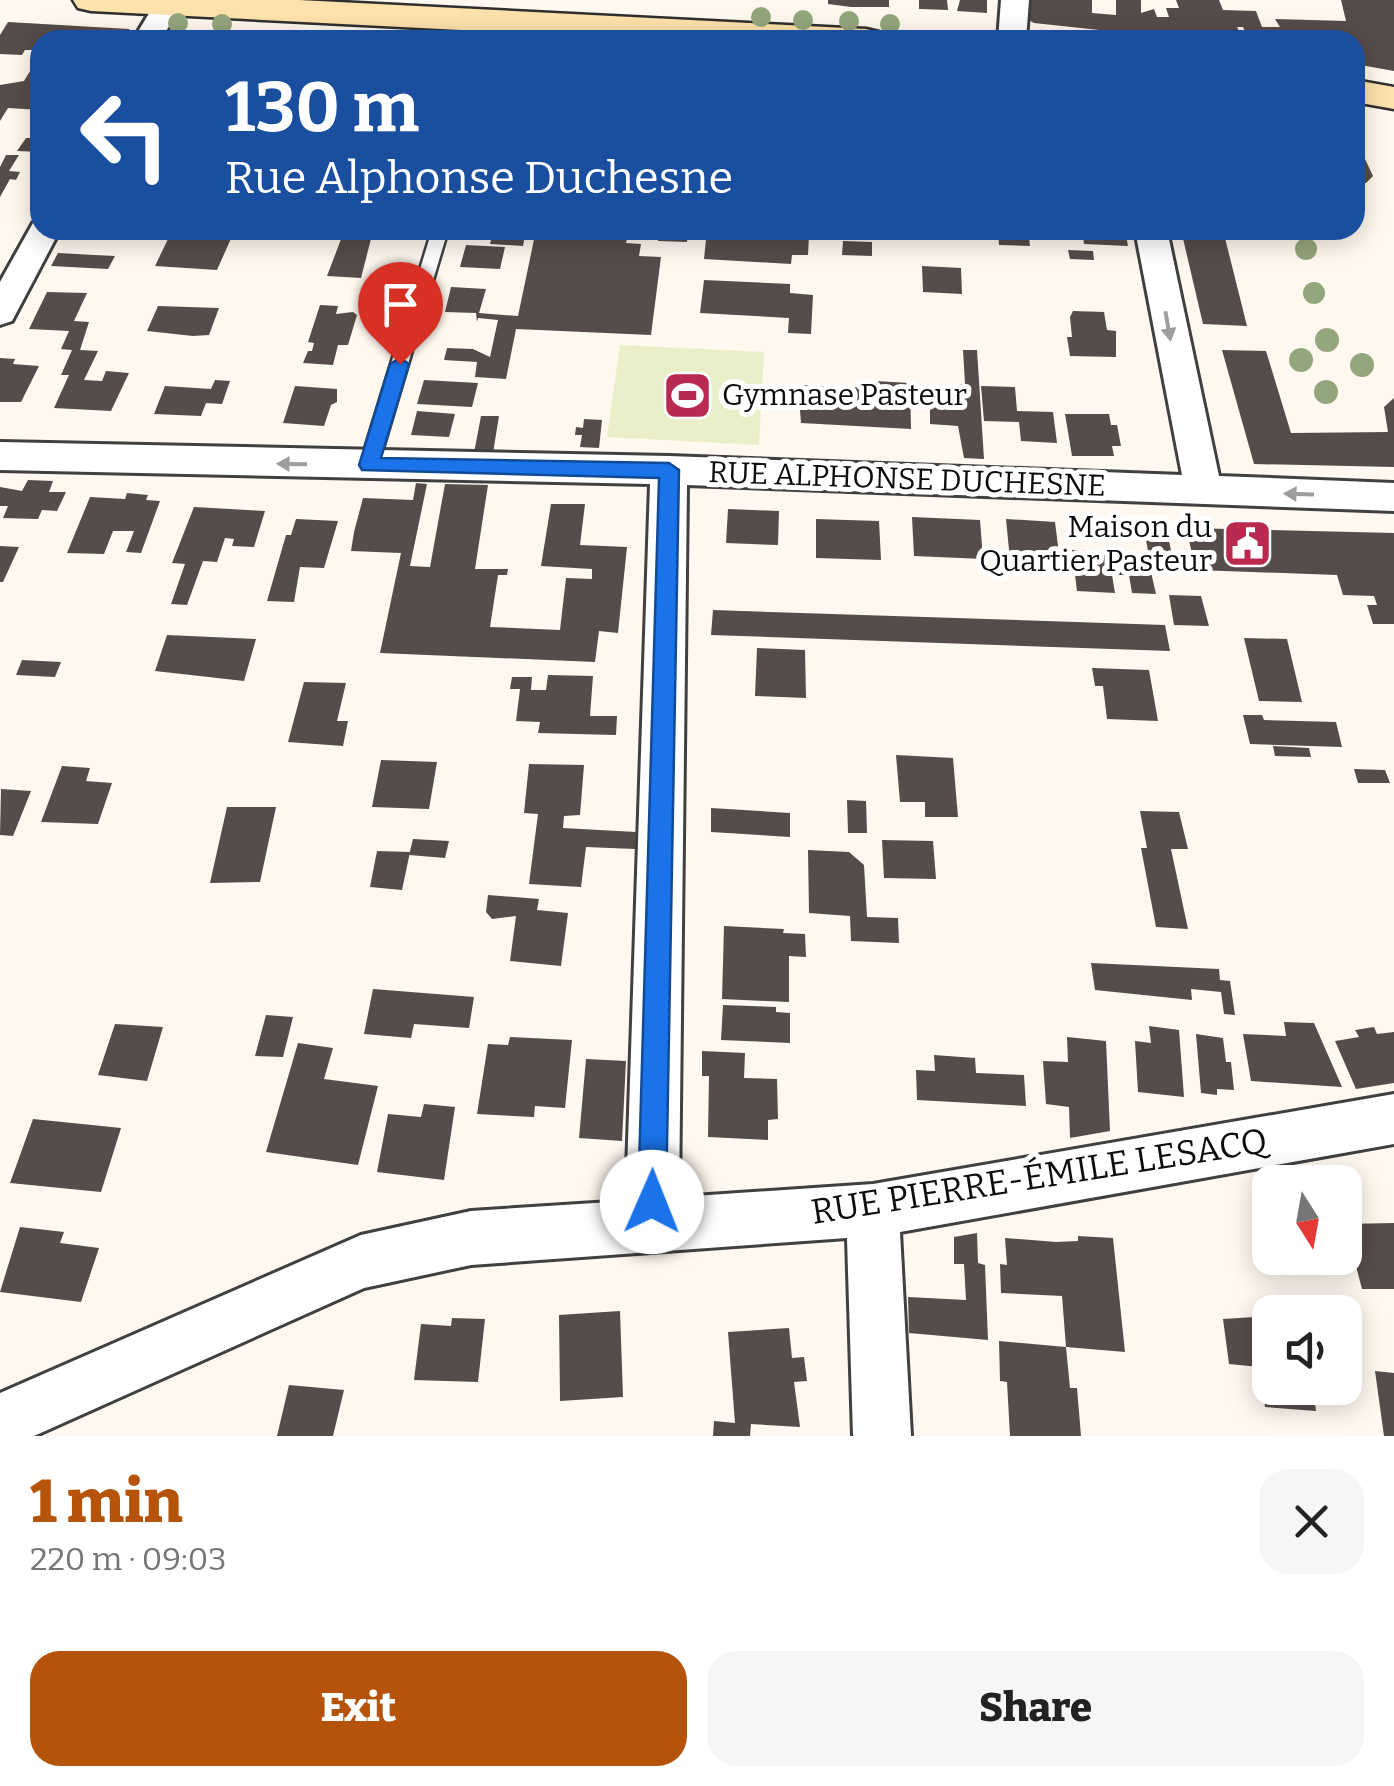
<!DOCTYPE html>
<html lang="en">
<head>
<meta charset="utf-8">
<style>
  body { margin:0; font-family:Bitter,serif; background:#f6f6f6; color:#222; height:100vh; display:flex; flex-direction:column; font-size:38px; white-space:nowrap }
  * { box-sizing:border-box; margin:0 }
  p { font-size:32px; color:#767676 }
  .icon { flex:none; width:55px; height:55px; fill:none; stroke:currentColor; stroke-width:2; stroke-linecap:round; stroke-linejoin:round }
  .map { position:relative; height:1436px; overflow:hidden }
  .sheet { display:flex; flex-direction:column; background:#fff; flex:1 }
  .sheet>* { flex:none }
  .guide { position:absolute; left:30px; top:30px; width:1335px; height:210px; border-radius:30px; box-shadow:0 5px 25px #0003; background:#1a4fa0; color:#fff; overflow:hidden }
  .needle { width:65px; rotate:169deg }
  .buttons { position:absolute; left:1252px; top:1165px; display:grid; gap:20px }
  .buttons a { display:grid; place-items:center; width:110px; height:110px; border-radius:20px; background:#fff; box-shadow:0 5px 25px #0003; font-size:50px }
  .pin { position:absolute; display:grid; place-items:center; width:85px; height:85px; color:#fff; margin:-102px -42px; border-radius:50% 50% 50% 0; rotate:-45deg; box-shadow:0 0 10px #0007 }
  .pin .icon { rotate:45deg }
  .me { position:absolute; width:110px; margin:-55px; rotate:1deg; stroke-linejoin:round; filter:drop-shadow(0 0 8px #0008) }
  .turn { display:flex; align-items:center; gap:35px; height:210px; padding:0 30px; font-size:45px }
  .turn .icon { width:130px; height:130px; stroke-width:2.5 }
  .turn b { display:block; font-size:70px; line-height:85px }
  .round { display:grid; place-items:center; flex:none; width:105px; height:105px; border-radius:30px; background:#f6f6f6 }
  .summary { display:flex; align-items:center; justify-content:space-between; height:170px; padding:0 30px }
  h1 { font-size:60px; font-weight:800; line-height:75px; color:#b45309 }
  .button { display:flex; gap:20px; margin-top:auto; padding:20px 30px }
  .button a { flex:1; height:115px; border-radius:30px; background:#b45309; color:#fff; font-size:40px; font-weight:800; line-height:115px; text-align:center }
  .button a+a { background:#f6f6f6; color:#222 }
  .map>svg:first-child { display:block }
</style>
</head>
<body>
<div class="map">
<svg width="1394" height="1436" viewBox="0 0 1394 1436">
  <rect width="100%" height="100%" fill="#fff8ee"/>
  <path fill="#eaefca" d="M 620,345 L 764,352 L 759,445 L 607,437 Z"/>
  <g fill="#564c4a">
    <path d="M 828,0 L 889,0 L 889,7 L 851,7 L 828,4 Z"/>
    <path d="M 919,0 L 947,0 L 948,10 L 919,9 Z"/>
    <path d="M 960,0 L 987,0 L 987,13 L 957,11 Z"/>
    <path d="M 1030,0 L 1092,0 L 1092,13 L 1116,15 L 1116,0 L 1141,0 L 1141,13 L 1154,9 L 1157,17 L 1169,17 L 1166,8 L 1179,8 L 1176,0 L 1219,0 L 1223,10 L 1256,11 L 1262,27 L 1280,27 L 1275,19 L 1346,21 L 1341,0 L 1394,0 L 1394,71 L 1355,64 L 1355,40 L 1267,40 L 1266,36 L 1246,33 L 1243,27 L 1237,27 L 1244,40 L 1193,40 L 1034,23 L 1027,19 Z"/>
    <path d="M 8,22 L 129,29 L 134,34 L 131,40 L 40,40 L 40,50 L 25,50 L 22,55 L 0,54 L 0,35 Z"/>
    <path d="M 40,55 L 40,110 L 8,108 L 0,121 L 0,85 L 24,81 Z"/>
    <path d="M 26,138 L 40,138 L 40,152 L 17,151 Z"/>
    <path d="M 6,155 L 19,155 L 9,171 L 20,172 L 16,180 L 10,179 L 0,197 L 0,167 Z"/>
    <path d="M 1355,159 L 1365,159 L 1373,176 L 1366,183 L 1355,183 Z"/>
    <path d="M 483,230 L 493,231 L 526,230 L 523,246 L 490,244 L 492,236 L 482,236 Z"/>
    <path d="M 536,230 L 629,230 L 626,243 L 641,244 L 639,256 L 661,257 L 651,335 L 516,329 L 506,379 L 475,377 L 477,362 L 444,360 L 447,348 L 473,349 L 490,357 L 498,320 L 478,318 L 477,322 L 476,313 L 445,312 L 451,287 L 486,289 L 479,313 L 518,316 Z"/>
    <path d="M 659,230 L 688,230 L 687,242 L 658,241 Z"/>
    <path d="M 707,230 L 809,235 L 808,255 L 792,255 L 791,264 L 704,259 Z"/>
    <path d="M 998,230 L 1028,230 L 1030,246 L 999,245 Z"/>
    <path d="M 1082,230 L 1125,230 L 1128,246 L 1084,244 Z"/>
    <path d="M 1181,230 L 1223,230 L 1247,326 L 1203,324 Z"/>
    <path d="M 207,232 L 233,234 L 217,270 L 155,266 L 169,237 L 204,239 Z"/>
    <path d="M 343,234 L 372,235 L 361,278 L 327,276 Z"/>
    <path d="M 843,241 L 872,242 L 872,256 L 842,255 Z"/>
    <path d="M 466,245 L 505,247 L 500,269 L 460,267 Z"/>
    <path d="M 1068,250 L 1093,251 L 1094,260 L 1070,259 Z"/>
    <path d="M 58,253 L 95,255 L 115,256 L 108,269 L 51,266 Z"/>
    <path d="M 922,266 L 961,268 L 962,294 L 923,292 Z"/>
    <path d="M 704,280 L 790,284 L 790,293 L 813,295 L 811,334 L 788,333 L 789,318 L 700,313 Z"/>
    <path d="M 47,292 L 87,293 L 74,321 L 89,322 L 80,350 L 98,351 L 84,380 L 102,381 L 106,371 L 129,373 L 111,411 L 54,408 L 69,375 L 61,375 L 72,350 L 61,349 L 69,331 L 29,329 Z"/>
    <path d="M 320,305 L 338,306 L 336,314 L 353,312 L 357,315 L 348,345 L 338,345 L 333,365 L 303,363 L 308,351 L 312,351 L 314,343 L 308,342 Z"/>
    <path d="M 158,306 L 219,308 L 209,335 L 193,336 L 147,331 Z"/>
    <path d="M 1073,311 L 1104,312 L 1107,330 L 1116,331 L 1116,357 L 1070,356 L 1067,337 L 1072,337 L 1070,317 Z"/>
    <path d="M 963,350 L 977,350 L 984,459 L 964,458 L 958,426 L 930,424 L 930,402 L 959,403 L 958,384 L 965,384 Z"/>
    <path d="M 1222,350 L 1266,351 L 1291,433 L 1388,432 L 1384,407 L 1394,398 L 1394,467 L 1254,464 Z"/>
    <path d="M 0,358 L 15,359 L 13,364 L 39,366 L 21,402 L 0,402 Z"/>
    <path d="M 215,380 L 230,381 L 222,404 L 206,403 L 201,416 L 154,414 L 165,386 L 211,389 Z"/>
    <path d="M 424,380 L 478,383 L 472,407 L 417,404 Z"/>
    <path d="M 875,381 L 910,383 L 911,429 L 801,423 L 798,385 L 875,388 Z"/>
    <path d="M 295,386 L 337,389 L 337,402 L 331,405 L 324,426 L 283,423 Z"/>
    <path d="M 981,386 L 1015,387 L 1017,411 L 1053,412 L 1057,443 L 1021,441 L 1019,422 L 984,421 Z"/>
    <path d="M 417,411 L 455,414 L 449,437 L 411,435 Z"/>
    <path d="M 1065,414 L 1109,414 L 1111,425 L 1117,425 L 1121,446 L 1112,446 L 1114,456 L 1072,456 Z"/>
    <path d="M 481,416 L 499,416 L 493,453 L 474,453 Z"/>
    <path d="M 584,419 L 602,420 L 599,448 L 580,447 L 582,435 L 575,435 L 576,427 L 583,428 Z"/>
    <path d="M 28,480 L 53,481 L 49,492 L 66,492 L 57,511 L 42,510 L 38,519 L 3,518 L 8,506 L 0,506 L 0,487 L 22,491 Z"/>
    <path d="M 416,483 L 427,484 L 410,566 L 430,567 L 445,484 L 488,485 L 475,569 L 508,569 L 507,575 L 498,575 L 490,627 L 560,630 L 566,578 L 592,579 L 592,569 L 541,566 L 551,504 L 585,504 L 580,545 L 627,547 L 618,633 L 599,631 L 595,662 L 380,653 L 401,553 L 351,551 L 354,532 L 363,498 L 413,500 Z"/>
    <path d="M 127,493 L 148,495 L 146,500 L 160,501 L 141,553 L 126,552 L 134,531 L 113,531 L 104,554 L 67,553 L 90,497 L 125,499 Z"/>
    <path d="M 194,507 L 265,511 L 254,547 L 232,546 L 234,539 L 225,538 L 217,562 L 203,561 L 187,605 L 171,604 L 185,564 L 172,563 Z"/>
    <path d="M 728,509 L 779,511 L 778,545 L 726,543 Z"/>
    <path d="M 912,517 L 980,520 L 983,559 L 914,556 Z"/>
    <path d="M 296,519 L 338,521 L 324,568 L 300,567 L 294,602 L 267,601 L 286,535 L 291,535 Z"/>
    <path d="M 816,519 L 879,521 L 881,560 L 816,558 Z"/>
    <path d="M 1006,519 L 1055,522 L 1060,562 L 1010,560 Z"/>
    <path d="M 1186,528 L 1394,533 L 1394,624 L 1373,624 L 1367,605 L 1377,605 L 1374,596 L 1343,595 L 1337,575 L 1196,570 Z"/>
    <path d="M 1145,535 L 1168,536 L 1175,569 L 1150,568 L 1156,594 L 1132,593 L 1129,575 L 1112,575 L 1115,593 L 1077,591 L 1072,550 L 1149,556 Z"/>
    <path d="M 0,546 L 19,547 L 3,582 L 0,582 Z"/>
    <path d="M 1169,595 L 1201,596 L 1209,626 L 1174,625 Z"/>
    <path d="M 713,610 L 1165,625 L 1170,651 L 711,635 Z"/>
    <path d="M 167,635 L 256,639 L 244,681 L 155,671 Z"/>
    <path d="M 1244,638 L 1287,639 L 1302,702 L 1259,701 Z"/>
    <path d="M 757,648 L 805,650 L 806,698 L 755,696 Z"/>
    <path d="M 22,660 L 61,662 L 55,677 L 16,675 Z"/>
    <path d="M 1092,668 L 1149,670 L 1158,721 L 1107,719 L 1103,686 L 1095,686 Z"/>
    <path d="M 548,675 L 593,676 L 590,716 L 617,716 L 616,735 L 538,733 L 540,722 L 516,721 L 520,689 L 510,689 L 512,677 L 532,677 L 531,690 L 546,690 Z"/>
    <path d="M 304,682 L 346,683 L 337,721 L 348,721 L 343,746 L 288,742 Z"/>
    <path d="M 1243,715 L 1262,715 L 1264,720 L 1336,722 L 1342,747 L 1250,744 Z"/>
    <path d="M 1273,746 L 1309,748 L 1311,757 L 1275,756 Z"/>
    <path d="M 896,755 L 953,758 L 958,817 L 925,817 L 925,802 L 900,802 Z"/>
    <path d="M 381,760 L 437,762 L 429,809 L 372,807 Z"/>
    <path d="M 529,764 L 584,765 L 580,815 L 564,816 L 563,828 L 636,832 L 635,849 L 586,847 L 581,887 L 529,884 L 538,814 L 524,813 Z"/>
    <path d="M 62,766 L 90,768 L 86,781 L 112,783 L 98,824 L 41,822 Z"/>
    <path d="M 1354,769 L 1385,770 L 1390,783 L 1358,783 Z"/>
    <path d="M 1,789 L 31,791 L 13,836 L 0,835 Z"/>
    <path d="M 847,800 L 866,801 L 867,833 L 848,833 Z"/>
    <path d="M 227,807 L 276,807 L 260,882 L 210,883 Z"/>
    <path d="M 711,808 L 790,813 L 790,837 L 711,832 Z"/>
    <path d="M 1140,811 L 1179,812 L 1188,849 L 1171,849 L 1188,929 L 1156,927 L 1141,848 L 1147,848 Z"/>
    <path d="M 413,839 L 449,841 L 445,858 L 409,855 Z"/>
    <path d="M 882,840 L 933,841 L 936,879 L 884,878 Z"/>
    <path d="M 808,850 L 849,852 L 864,865 L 867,917 L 898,918 L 899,943 L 851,941 L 850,916 L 809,913 Z"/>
    <path d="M 377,851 L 410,852 L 402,890 L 370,887 Z"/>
    <path d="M 488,895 L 539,899 L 537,910 L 568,913 L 561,966 L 510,961 L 516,916 L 492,919 L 486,912 Z"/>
    <path d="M 724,926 L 784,929 L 783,933 L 805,934 L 806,957 L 789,956 L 789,1002 L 722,999 Z"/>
    <path d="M 1091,963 L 1219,969 L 1220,980 L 1230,981 L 1235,1015 L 1224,1014 L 1221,992 L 1191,989 L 1192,1000 L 1095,990 Z"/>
    <path d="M 373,989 L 474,997 L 469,1028 L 414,1024 L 411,1038 L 364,1034 Z"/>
    <path d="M 723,1005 L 776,1007 L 776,1012 L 790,1013 L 790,1043 L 721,1040 Z"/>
    <path d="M 266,1015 L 293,1017 L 283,1057 L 255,1056 Z"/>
    <path d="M 1284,1022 L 1314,1023 L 1342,1087 L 1251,1081 L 1243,1034 L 1286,1036 Z"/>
    <path d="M 115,1024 L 163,1027 L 147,1081 L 98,1075 Z"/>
    <path d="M 1149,1026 L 1179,1030 L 1184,1097 L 1138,1092 L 1135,1041 L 1151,1043 Z"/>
    <path d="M 1374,1027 L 1377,1034 L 1394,1032 L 1394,1083 L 1356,1089 L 1335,1041 L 1359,1037 L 1355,1030 Z"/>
    <path d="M 1196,1034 L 1223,1038 L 1226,1062 L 1231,1062 L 1234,1090 L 1217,1089 L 1217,1095 L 1201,1093 Z"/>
    <path d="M 510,1037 L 572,1040 L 565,1108 L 535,1106 L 534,1117 L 477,1114 L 488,1044 L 508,1045 Z"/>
    <path d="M 1067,1037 L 1106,1041 L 1110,1131 L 1070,1138 L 1069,1107 L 1046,1104 L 1043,1061 L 1068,1062 Z"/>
    <path d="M 298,1043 L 333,1048 L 324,1079 L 378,1086 L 358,1165 L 266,1152 Z"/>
    <path d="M 702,1051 L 745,1053 L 744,1078 L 777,1079 L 778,1119 L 768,1120 L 768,1140 L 708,1137 L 709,1076 L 702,1076 Z"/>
    <path d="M 934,1055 L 975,1058 L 976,1073 L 1024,1075 L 1026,1106 L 917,1100 L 916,1070 L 935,1071 Z"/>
    <path d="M 586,1059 L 626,1061 L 622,1141 L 579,1138 Z"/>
    <path d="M 424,1104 L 455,1107 L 444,1180 L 377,1172 L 388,1114 L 421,1117 Z"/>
    <path d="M 33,1119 L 121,1128 L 101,1192 L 10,1183 Z"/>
    <path d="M 1394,1223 L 1394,1289 L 1362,1289 L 1345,1224 Z"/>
    <path d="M 20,1227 L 64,1232 L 60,1243 L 99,1248 L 81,1302 L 0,1292 Z"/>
    <path d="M 977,1233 L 978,1263 L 985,1265 L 988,1340 L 909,1333 L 908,1297 L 966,1300 L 964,1264 L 954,1264 L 954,1237 Z"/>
    <path d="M 1078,1236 L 1113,1238 L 1125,1352 L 1066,1347 L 1070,1388 L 1077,1388 L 1081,1436 L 1010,1436 L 1007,1382 L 1000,1381 L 999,1341 L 1066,1347 L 1062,1296 L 1001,1293 L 1000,1264 L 1007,1265 L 1005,1238 L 1056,1242 L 1078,1241 Z"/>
    <path d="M 620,1311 L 623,1397 L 560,1401 L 559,1315 Z"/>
    <path d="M 1255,1317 L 1270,1318 L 1270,1388 L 1313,1388 L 1316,1411 L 1265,1407 L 1260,1367 L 1229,1364 L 1223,1319 Z"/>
    <path d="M 452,1318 L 485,1319 L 478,1382 L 414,1380 L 421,1324 L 451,1326 Z"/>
    <path d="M 789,1328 L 792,1358 L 804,1357 L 807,1381 L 794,1382 L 800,1427 L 751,1424 L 750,1436 L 713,1436 L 714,1421 L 735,1423 L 728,1332 Z"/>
    <path d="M 1375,1371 L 1394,1373 L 1394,1436 L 1384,1436 Z"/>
    <path d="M 289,1385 L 344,1390 L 333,1436 L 277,1436 Z"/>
  </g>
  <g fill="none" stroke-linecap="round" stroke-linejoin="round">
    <defs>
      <path id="lane" d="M 432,230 L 448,230 L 378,465 L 369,472 L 360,465 Z"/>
      <g id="street">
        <path d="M 157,0 L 179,0 L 182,4 L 161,40 L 133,40 Z"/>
        <path d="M 1001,0 L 1029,0 L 1026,40 L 998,40 Z"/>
        <path d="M 40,221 L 40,230 L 60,230 L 12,321 L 0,325 L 0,282 L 33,223 Z"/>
        <path d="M 1135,230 L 1167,230 L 1219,476 L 1394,483 L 1394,511 L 687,485 L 679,1197 L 873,1184 L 1394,1094 L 1394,1144 L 900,1232 L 911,1436 L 853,1436 L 847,1238 L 471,1265 L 364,1288 L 34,1436 L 0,1436 L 0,1393 L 361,1235 L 471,1211 L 626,1201 L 650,484 L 0,470 L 0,442 L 669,456 L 1182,475 Z"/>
      </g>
      <g id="secondary">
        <path d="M 73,0 L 299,0 L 866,29 L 879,32 L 884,40 L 655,40 L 91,11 L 78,8 Z"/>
        <path d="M 1355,80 L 1394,87 L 1394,109 L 1355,102 Z"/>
      </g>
    </defs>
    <use href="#lane" stroke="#404040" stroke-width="5"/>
    <use href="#street" stroke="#404040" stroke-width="6"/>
    <use href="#secondary" stroke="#2f2f2f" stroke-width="5"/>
    <use href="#lane" fill="#fff" fill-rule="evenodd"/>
    <use href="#street" fill="#fff" fill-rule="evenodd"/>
    <use href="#secondary" fill="#fde2ab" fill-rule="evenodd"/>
  </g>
  <g fill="#94a67c">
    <circle cx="761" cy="17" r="10"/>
    <circle cx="803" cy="20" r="10"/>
    <circle cx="849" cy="21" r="10"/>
    <circle cx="178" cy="23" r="10"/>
    <circle cx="222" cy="24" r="10"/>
    <circle cx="890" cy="24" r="10"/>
    <circle cx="1306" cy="249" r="11"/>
    <circle cx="1314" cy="293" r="11"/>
    <circle cx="1327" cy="340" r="12"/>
    <circle cx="1301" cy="360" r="12"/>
    <circle cx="1362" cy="365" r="12"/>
    <circle cx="1326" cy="392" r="12"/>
  </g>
  <defs><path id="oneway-solid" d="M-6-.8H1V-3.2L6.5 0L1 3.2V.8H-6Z" transform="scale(2.5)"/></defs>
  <g fill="#9e9e9e">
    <use href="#oneway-solid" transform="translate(1168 326) rotate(80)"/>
    <use href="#oneway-solid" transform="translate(292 464) rotate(-179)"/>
    <use href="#oneway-solid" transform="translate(1299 494) rotate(-178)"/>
  </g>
  <path fill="#1a73e8" stroke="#114b97" stroke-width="2.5" d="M 400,358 L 409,364 L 381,458 L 669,463 L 679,470 L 666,1202 L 662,1211 L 652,1216 L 642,1211 L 638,1202 L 659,478 L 362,470 L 359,465 L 390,364 Z"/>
  <defs>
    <symbol id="stadium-square" viewBox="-11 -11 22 22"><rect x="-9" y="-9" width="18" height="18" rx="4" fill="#ba294f" stroke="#fff"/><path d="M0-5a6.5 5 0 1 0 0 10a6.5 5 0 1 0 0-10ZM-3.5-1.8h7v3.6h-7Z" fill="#fff"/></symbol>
    <symbol id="civic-square" viewBox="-11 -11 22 22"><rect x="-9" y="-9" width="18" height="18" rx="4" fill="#ba294f" stroke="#fff"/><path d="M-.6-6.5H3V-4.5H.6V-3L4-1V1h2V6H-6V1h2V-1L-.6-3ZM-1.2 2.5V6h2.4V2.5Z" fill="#fff"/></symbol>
  </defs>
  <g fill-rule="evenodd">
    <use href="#stadium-square" x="660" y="368" width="55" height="55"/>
    <use href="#civic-square" x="1220" y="516" width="55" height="55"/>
  </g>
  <g text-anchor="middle" stroke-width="10" stroke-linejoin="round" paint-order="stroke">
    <g font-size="30" fill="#0d0d0d" stroke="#fff" text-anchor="start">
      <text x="722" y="405">Gymnase Pasteur</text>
      <text x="1212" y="537" text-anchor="end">Maison du<tspan x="1212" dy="34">Quartier Pasteur</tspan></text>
    </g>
    <g font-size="30" fill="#0d0d0d" stroke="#fff">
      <text transform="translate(907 479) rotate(2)" y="10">RUE ALPHONSE DUCHESNE</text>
    </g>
    <g font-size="35" fill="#0d0d0d" stroke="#fff">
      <text transform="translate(1039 1176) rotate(-9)" y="12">RUE PIERRE-ÉMILE LESACQ</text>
    </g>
  </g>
</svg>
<div class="buttons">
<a><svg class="needle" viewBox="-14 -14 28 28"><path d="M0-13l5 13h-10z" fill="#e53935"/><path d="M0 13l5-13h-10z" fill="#767676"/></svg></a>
<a><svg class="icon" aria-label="sound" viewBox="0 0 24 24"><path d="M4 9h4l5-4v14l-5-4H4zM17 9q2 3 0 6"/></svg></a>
</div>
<div class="pin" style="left:400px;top:364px;background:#d93025"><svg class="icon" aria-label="arrive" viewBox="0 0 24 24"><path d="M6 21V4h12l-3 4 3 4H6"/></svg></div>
<svg class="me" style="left:652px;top:1202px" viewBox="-20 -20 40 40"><circle r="19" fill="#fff"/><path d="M0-13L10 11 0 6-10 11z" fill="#1a73e8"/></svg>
<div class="guide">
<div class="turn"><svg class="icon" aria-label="left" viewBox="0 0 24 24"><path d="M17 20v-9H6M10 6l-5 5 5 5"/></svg><div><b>130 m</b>Rue Alphonse Duchesne</div></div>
</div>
</div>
<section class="sheet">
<div class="summary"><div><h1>1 min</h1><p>220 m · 09:03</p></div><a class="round"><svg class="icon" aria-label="close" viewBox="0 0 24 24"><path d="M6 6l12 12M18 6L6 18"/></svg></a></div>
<div class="button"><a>Exit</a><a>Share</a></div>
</section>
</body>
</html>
